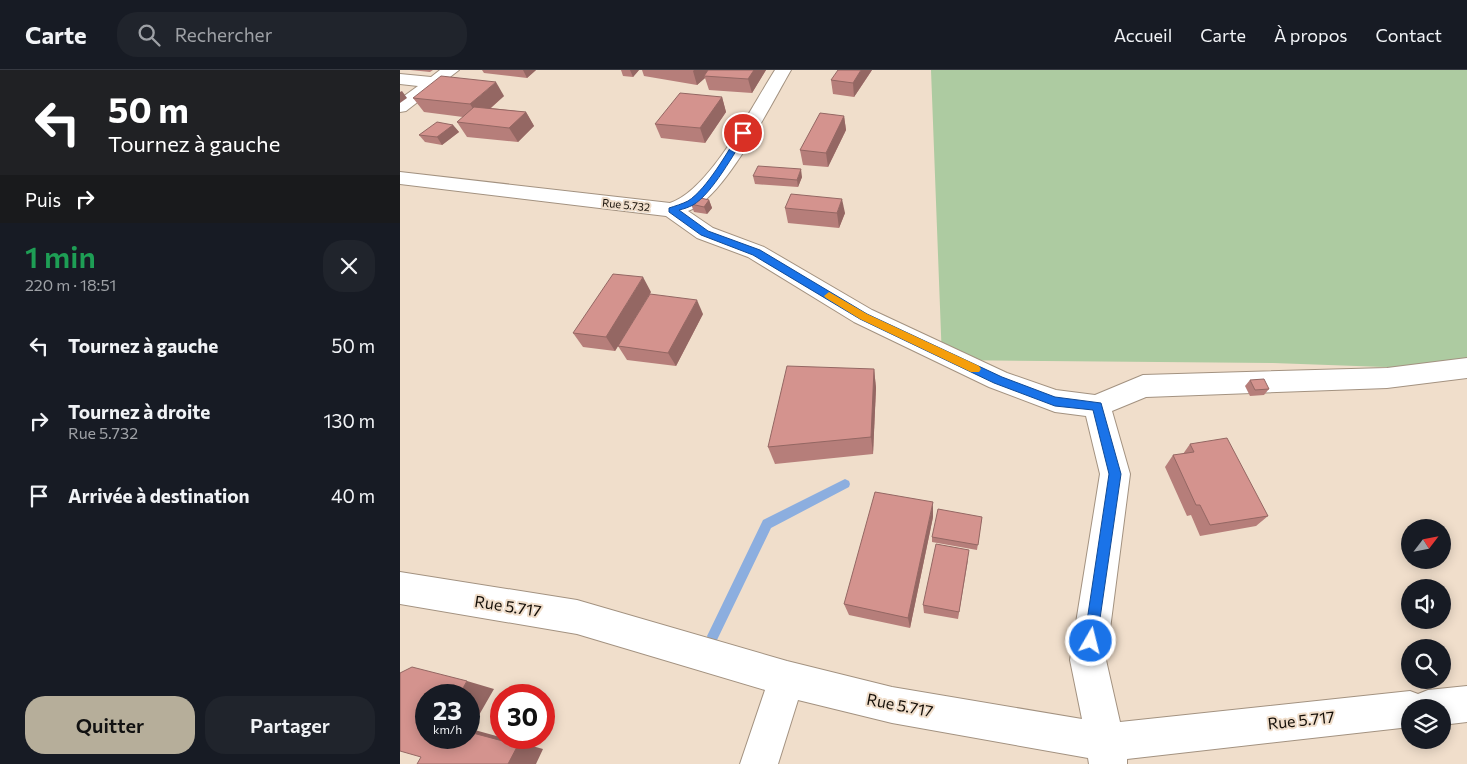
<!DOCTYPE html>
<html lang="fr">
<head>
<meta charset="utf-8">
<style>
  body { margin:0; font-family:Commissioner,sans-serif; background:#20242c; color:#f1f3f6; height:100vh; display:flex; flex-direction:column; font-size:19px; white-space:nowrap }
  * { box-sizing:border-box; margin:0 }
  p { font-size:16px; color:#9ea1a6 }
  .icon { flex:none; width:28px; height:28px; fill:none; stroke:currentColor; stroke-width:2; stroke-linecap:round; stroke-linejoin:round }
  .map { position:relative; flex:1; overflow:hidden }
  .details { display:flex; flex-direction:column; background:#171b24; width:400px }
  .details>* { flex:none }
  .hud { background:#202124; color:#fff; overflow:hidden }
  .needle { width:32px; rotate:58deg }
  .fabs { position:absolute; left:1001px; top:449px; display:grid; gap:10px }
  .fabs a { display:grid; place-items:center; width:50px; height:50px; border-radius:50%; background:#171b24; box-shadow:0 2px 12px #0003; font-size:25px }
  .speed { position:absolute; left:15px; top:614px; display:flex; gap:10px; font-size:25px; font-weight:700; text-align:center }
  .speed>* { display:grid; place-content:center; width:65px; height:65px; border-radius:50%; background:#171b24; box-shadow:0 2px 12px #0003; line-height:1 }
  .speed small { font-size:12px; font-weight:400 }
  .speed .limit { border:8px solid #d22; background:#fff; color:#111 }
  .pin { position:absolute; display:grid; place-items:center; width:42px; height:42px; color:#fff; margin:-21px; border:2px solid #fff; border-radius:50%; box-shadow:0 1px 5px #0007 }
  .me { position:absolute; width:55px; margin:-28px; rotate:8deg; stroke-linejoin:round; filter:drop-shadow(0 0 4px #0008) }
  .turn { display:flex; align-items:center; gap:18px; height:105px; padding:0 25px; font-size:22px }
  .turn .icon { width:65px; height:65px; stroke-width:2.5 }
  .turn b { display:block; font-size:35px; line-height:42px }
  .then { display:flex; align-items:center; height:48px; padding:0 25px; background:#0003; gap:10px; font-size:19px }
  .round { display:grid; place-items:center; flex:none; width:52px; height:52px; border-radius:20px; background:#20242c }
  .head { display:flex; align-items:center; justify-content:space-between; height:85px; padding:0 25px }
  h1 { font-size:30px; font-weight:600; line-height:38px; color:#1e9e55 }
  .primary-button { display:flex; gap:10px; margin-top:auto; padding:10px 25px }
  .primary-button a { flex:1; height:58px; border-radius:20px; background:#b6ae9a; color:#111; font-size:20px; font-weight:600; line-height:58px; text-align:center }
  .primary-button a+a { background:#20242c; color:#f1f3f6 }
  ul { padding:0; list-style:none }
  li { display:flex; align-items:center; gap:15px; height:75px; padding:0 25px }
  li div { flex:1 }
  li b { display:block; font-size:19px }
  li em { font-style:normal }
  header { display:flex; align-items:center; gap:30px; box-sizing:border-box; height:70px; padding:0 25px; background:#171b24; border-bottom:1px solid #363941 }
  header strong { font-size:24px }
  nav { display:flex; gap:28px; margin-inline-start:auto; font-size:18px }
  .search { width:350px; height:45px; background:#20242c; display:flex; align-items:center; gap:12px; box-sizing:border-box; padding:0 18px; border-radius:20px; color:#9ea1a6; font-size:19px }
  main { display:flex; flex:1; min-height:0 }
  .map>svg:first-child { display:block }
</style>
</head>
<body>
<header>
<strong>Carte</strong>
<div class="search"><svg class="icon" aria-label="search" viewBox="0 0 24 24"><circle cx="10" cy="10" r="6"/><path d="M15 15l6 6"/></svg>Rechercher</div>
<nav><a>Accueil</a><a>Carte</a><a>À propos</a><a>Contact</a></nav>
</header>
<main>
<section class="details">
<div class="hud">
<div class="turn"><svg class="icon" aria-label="left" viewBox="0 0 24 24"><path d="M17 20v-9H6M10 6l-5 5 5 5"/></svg><div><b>50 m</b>Tournez à gauche</div></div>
<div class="then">Puis<svg class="icon" aria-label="right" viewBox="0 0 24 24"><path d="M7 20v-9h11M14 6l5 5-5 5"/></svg></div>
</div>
<div class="head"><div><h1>1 min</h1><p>220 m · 18:51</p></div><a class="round"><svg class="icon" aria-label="close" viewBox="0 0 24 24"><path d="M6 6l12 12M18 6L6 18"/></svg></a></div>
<ul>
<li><svg class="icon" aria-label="left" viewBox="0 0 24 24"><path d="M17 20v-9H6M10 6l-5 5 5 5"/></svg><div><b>Tournez à gauche</b></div><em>50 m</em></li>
<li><svg class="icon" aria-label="right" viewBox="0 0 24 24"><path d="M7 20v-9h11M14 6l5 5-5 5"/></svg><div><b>Tournez à droite</b><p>Rue 5.732</p></div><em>130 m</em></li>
<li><svg class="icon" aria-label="arrive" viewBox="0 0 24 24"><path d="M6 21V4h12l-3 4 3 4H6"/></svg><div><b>Arrivée à destination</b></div><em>40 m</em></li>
</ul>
<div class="primary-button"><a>Quitter</a><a>Partager</a></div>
</section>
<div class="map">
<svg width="1067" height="694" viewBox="0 0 1067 694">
  <rect width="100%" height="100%" fill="#f0decb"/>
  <path fill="#adcba1" d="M 531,0 L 1067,0 L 1067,300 L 873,293 L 542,290 Z"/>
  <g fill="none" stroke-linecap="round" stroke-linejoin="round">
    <path fill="#8caedf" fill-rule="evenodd" d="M 445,409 L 449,411 L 450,414 L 449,417 L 371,458 L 317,570 L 313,572 L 309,570 L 307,566 L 309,562 L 363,450 Z"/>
    <defs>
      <g id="minor">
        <path d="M 40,0 L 59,0 L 6,41 L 0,42 L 0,29 L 18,16 L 0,14 L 0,4 L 31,7 Z"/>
        <path d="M 375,0 L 391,0 C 371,34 324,129 288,141 L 313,158 L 364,177 L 472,240 L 607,303 L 656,320 L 695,325 L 743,305 L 987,298 L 1067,288 L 1067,308 L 987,318 L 746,327 L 712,341 L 730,404 L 706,590 L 720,652 L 1010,621 L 1018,624 L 1028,620 L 1067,616 L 1067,652 L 1042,655 L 1042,638 L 1010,638 L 1010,657 L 727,689 L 727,694 L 689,694 L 688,688 L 492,653 L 398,630 L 378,694 L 340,694 L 365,620 L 177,564 L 0,534 L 0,502 L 177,530 L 387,591 L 492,617 L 682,649 L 670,590 L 700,404 L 686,346 L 655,342 L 589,317 L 454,252 L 348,187 L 297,168 L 266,146 L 0,114 L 0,102 L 270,133 C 310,120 352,36 375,0 Z"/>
      </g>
    </defs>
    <use href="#minor" stroke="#a39280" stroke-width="2"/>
    <use href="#minor" fill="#fff" fill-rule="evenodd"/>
  </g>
  <g fill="#b67e7a">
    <path d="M 10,0 L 33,0 L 30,2 Z"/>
    <path d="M 82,0 L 136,0 L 127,8 L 84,3 Z"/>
    <path d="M 221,0 L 239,0 L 233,7 L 223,6 Z"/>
    <path d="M 242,0 L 366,0 L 352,23 L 309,20 L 305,8 L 297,15 L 244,6 Z"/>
    <path d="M 472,0 L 454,27 L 433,24 L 431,10 Z"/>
    <path d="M 104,26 L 91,38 L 126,42 L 134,56 L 118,72 L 67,67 L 57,52 L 63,47 L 24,42 L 13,28 Z"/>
    <path d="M 322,27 L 326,42 L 305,73 L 261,68 L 255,54 Z"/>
    <path d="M 444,46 L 446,60 L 428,97 L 403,95 L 400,80 Z"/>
    <path d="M 53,55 L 59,62 L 42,75 L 25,72 L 19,65 Z"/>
    <path d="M 353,106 L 402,107 L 398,117 L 355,114 Z"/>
    <path d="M 309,130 L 312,138 L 307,144 L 294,142 L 291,134 Z"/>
    <path d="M 385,138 L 445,143 L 439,158 L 388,153 Z"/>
    <path d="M 251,222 L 215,281 L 183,277 L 173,263 Z"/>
    <path d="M 303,244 L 276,296 L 227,290 L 218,276 Z"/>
    <path d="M 474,299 L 476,318 L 473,384 L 375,394 L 368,377 Z"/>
    <path d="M 850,310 L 869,319 L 864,325 L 850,326 L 845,316 Z"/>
    <path d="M 790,374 L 868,446 L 856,456 L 800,466 L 791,445 L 787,446 L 765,397 L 773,385 L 783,384 Z"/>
    <path d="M 533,447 L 510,558 L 449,545 L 444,534 Z"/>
    <path d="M 582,447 L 577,480 L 532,472 L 532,467 Z"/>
    <path d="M 568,490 L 558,549 L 524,543 L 523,535 Z"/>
  </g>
  <g fill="#946763">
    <path d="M 123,0 L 136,0 L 127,8 Z"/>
    <path d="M 230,0 L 239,0 L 233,7 Z"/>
    <path d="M 294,0 L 313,0 L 304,6 L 305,8 L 297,15 L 293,1 Z"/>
    <path d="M 354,0 L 366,0 L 352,23 L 348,9 Z"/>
    <path d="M 461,0 L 472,0 L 454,27 L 453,13 Z"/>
    <path d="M 96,12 L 104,26 L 79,48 L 70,34 Z"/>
    <path d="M 2,21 L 7,28 L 0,33 L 0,22 Z"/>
    <path d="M 322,27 L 326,42 L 305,73 L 300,58 Z"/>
    <path d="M 126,42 L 134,56 L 118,72 L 109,58 Z"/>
    <path d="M 444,46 L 446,60 L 428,97 L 426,83 Z"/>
    <path d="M 53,55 L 59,62 L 42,75 L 37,67 Z"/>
    <path d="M 401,99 L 402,107 L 398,117 L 397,110 Z"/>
    <path d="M 442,129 L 445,143 L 439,158 L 437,143 Z"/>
    <path d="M 309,130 L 312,138 L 307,144 L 304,137 Z"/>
    <path d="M 243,207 L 251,222 L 215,281 L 206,267 Z"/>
    <path d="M 297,230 L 303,244 L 276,296 L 268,283 Z"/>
    <path d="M 474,299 L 476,318 L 473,384 L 471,367 Z"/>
    <path d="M 533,432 L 533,447 L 510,558 L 508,548 Z"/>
    <path d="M 67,611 L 94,619 L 71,659 L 143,679 L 136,694 L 108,694 L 69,662 L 69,625 L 59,625 Z"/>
  </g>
  <g fill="#d4938e" stroke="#946763">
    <path d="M 308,0 L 354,0 L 348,9 L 304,6 Z"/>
    <path d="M 438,0 L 461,0 L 453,13 L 431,10 Z"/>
    <path d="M 41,6 L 96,12 L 70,34 L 13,28 Z"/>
    <path d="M 280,23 L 322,27 L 300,58 L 255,54 Z"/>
    <path d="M 74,37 L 126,42 L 109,58 L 57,52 Z"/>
    <path d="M 420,43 L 444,46 L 426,83 L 400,80 Z"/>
    <path d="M 37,52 L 53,55 L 37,67 L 19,65 Z"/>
    <path d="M 358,96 L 401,99 L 397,110 L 353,106 Z"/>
    <path d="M 391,124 L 442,129 L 437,143 L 385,138 Z"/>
    <path d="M 297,127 L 309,130 L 304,137 L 291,134 Z"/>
    <path d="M 213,204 L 243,207 L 206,267 L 173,263 Z"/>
    <path d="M 250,224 L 297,230 L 268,283 L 218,276 Z"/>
    <path d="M 387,296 L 474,299 L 471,367 L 368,377 Z"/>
    <path d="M 864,309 L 869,319 L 855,320 L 850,310 Z"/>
    <path d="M 827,368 L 868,446 L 810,455 L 800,435 L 796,435 L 773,385 L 794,382 L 790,374 Z"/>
    <path d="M 475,422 L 533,432 L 508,548 L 444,534 Z"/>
    <path d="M 538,439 L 582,447 L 578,475 L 532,467 Z"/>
    <path d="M 536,474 L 569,480 L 559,542 L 523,535 Z"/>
    <path d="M 12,597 L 67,611 L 59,625 L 26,625 L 26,668 L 69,668 L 69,662 L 118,675 L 108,694 L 17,694 L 21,687 L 0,681 L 0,603 Z"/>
  </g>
  <path fill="#1a73e8" stroke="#114b97" d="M 340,62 L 347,63 C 335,82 312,124 293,135 C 289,137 284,139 279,140 L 308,161 L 360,180 L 467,244 L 602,307 L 655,327 L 701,333 L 721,404 L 696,576 L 691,579 L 686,576 L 684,571 L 709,404 L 693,340 L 655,336 L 594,313 L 460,249 L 353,185 L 301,165 L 269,142 L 269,138 C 275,136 282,134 288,131 C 307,119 328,81 340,62 Z"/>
  <path fill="#f59e0b" d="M 429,222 L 467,244 L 579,296 L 581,299 L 579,302 L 571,302 L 460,249 L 426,228 L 424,226 Z"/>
  <g text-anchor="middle" stroke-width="4" stroke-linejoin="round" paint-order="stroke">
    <g font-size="11" fill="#150f08" stroke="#f0decb">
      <text transform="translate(226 135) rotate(6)" y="4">Rue 5.732</text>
    </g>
    <g font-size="16" fill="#150f08" stroke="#f0decb">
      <text transform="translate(108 536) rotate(9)" y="6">Rue 5.717</text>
      <text transform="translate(500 635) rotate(11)" y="6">Rue 5.717</text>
      <text transform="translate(901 650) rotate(-6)" y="6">Rue 5.717</text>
    </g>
  </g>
</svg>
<div class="fabs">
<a><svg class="needle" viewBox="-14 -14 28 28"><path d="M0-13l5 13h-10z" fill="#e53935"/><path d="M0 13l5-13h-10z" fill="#9ea1a6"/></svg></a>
<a><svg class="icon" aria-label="sound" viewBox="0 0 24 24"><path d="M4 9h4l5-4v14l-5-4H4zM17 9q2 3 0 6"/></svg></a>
<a><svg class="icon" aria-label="search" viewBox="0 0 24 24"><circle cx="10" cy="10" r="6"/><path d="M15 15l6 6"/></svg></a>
<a><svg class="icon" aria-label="layers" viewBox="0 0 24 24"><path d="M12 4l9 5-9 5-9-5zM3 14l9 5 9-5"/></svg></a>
</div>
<div class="speed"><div>23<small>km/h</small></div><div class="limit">30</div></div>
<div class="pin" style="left:343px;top:63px;background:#d93025"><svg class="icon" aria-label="arrive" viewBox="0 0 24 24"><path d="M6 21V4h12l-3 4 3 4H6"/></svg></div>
<svg class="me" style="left:691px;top:571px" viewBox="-20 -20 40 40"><circle r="17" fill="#1a73e8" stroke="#fff" stroke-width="3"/><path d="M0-11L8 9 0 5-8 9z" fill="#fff"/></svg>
</div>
</main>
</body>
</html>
